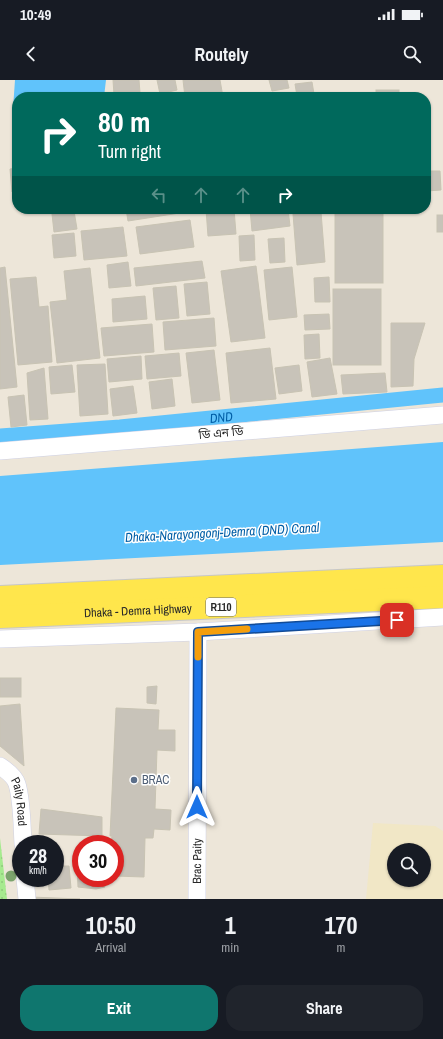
<!DOCTYPE html>
<html lang="en">
<head>
<meta charset="utf-8">
<style>
  body { margin:0; font-family:"Archivo Narrow","Noto Sans Bengali",sans-serif; background:#20242c; color:#f1f3f6; height:100vh; display:flex; flex-direction:column; font-size:15px; white-space:nowrap }
  * { box-sizing:border-box; margin:0 }
  p { font-size:13px; color:#9ea1a6 }
  .icon { flex:none; width:22px; height:22px; fill:none; stroke:currentColor; stroke-width:2; stroke-linecap:round; stroke-linejoin:round }
  .map { position:relative; height:819px; overflow:hidden }
  .side { display:flex; flex-direction:column; background:#171b24; flex:1 }
  .side>* { flex:none }
  .guide { position:absolute; left:12px; top:12px; width:419px; height:122px; border-radius:16px; box-shadow:0 1px 3px #0004; background:#00695c; color:#fff; overflow:hidden }
  .tools { position:absolute; left:387px; top:763px; display:grid; gap:8px }
  .tools a { display:grid; place-items:center; width:44px; height:44px; border-radius:50%; background:#171b24; box-shadow:0 1px 3px #0004; font-size:20px }
  .speed { position:absolute; left:12px; top:755px; display:flex; gap:8px; font-size:20px; font-weight:700; text-align:center }
  .speed>* { display:grid; place-content:center; width:52px; height:52px; border-radius:50%; background:#171b24; box-shadow:0 1px 3px #0004; line-height:1 }
  .speed small { font-size:10px; font-weight:400 }
  .speed .limit { border:6px solid #d22; background:#fff; color:#111 }
  .pin { position:absolute; display:grid; place-items:center; width:34px; height:34px; color:#fff; margin:-17px; border-radius:8px; box-shadow:0 2px 6px #0006 }
  .me { position:absolute; width:44px; margin:-22px; rotate:0deg; stroke-linejoin:round; filter:drop-shadow(0 0 3px #0008) }
  .turn { display:flex; align-items:center; gap:14px; height:84px; padding:0 20px; font-size:18px }
  .turn .icon { width:52px; height:52px; stroke-width:2.5 }
  .turn b { display:block; font-size:28px; line-height:34px }
  .lanes { display:flex; align-items:center; height:38px; padding:0 20px; background:#0003; justify-content:center; gap:20px; direction:ltr }
  .lanes .off { opacity:.35 }
  .eta { display:flex; justify-content:space-evenly; align-items:center; height:68px; text-align:center }
  .eta b { font-size:24px; font-weight:800; line-height:28px }
  .primary-button { display:flex; gap:8px; margin-top:auto; padding:8px 20px }
  .primary-button a { flex:1; height:46px; border-radius:16px; background:#0f766e; color:#fff; font-size:16px; font-weight:800; line-height:46px; text-align:center }
  .primary-button a+a { background:#20242c; color:#f1f3f6 }
  .status { display:flex; justify-content:space-between; align-items:center; height:28px; padding:0 20px; background:#171b24; direction:ltr }
  .status svg { height:11px; fill:currentColor }
  header { display:flex; justify-content:space-between; align-items:center; height:52px; padding:0 20px; background:#171b24; font-size:18px; font-weight:800 }
  .map>svg:first-child { display:block }
</style>
</head>
<body>
<div class="status"><b>10:49</b><svg viewBox="0 0 49 12"><path d="M0 12V9h3v3zM5 12V6h3v6zM10 12V3h3v9zM15 12V0h3v12zM26 1h20v11H26zM47 4h2v5h-2z"/></svg></div>
<header><svg class="icon" aria-label="back" viewBox="0 0 24 24"><path d="M15 5l-7 7 7 7"/></svg>Routely<svg class="icon" aria-label="search" viewBox="0 0 24 24"><circle cx="10" cy="10" r="6"/><path d="M15 15l6 6"/></svg></header>
<div class="map">
<svg width="443" height="819" viewBox="0 0 443 819">
  <defs>
    <pattern id="grass-dots" width="8" height="8" patternUnits="userSpaceOnUse"><rect width="8" height="8" fill="#a6ea8f"/><path d="M2 2h.1M6 6h.1" fill="none" stroke="#8fc97b" stroke-width="1.8" stroke-linecap="round"/></pattern>
  </defs>
  <rect width="100%" height="100%" fill="#ede6d9"/>
  <path fill="#f1e7c6" fill-rule="evenodd" d="M 373,743 L 435,746 L 443,751 L 443,819 L 366,819 ZM 394,770 L 424,770 L 424,800 L 394,800 Z"/>
  <path fill="url(#grass-dots)" d="M 0,758 L 7,819 L 0,819 Z"/>
  <g fill="#60c3fb">
    <path d="M 15,0 L 106,0 L 104,17 L 17,17 L 17,43 L 12,43 Z"/>
    <path d="M 443,362 L 443,462 L 0,485 L 0,396 Z"/>
  </g>
  <g fill="none" stroke-linecap="round" stroke-linejoin="round">
    <path stroke="#60c3fb" stroke-width="15" id="s1" d="M 0,356 L 120,347 L 443,315"/>
  </g>
  <g fill="#c8c3b9" stroke="#c8c3b3">
    <path d="M 113,0 L 139,0 L 140,13 L 114,15 Z"/>
    <path d="M 157,0 L 175,0 L 177,10 L 160,14 Z"/>
    <path d="M 183,0 L 220,0 L 223,17 L 185,17 Z"/>
    <path d="M 269,0 L 287,0 L 289,8 L 272,11 Z"/>
    <path d="M 312,2 L 314,14 L 297,16 L 295,4 Z"/>
    <rect x="376" y="10" width="23" height="7"/>
    <path d="M 17,88 L 17,112 L 12,112 L 10,89 Z"/>
    <path d="M 426,91 L 440,91 L 441,110 L 426,111 Z"/>
    <path d="M 126,129 L 185,129 L 186,132 L 128,141 Z"/>
    <path d="M 206,129 L 234,129 L 236,154 L 208,156 Z"/>
    <path d="M 250,129 L 288,129 L 290,146 L 252,151 Z"/>
    <rect x="335" y="129" width="48" height="74"/>
    <path d="M 74,131 L 77,149 L 54,152 L 52,134 Z"/>
    <path d="M 321,132 L 325,182 L 297,185 L 293,134 Z"/>
    <rect x="437" y="135" width="6" height="17"/>
    <path d="M 190,140 L 194,167 L 140,174 L 136,147 Z"/>
    <path d="M 123,147 L 127,176 L 84,180 L 81,151 Z"/>
    <path d="M 74,153 L 76,176 L 54,178 L 52,155 Z"/>
    <path d="M 254,155 L 255,180 L 240,181 L 239,156 Z"/>
    <path d="M 284,158 L 285,182 L 270,183 L 268,159 Z"/>
    <path d="M 202,181 L 205,198 L 136,206 L 134,188 Z"/>
    <path d="M 128,182 L 131,206 L 109,208 L 107,185 Z"/>
    <path d="M 256,186 L 265,258 L 231,262 L 221,191 Z"/>
    <path d="M 5,187 L 17,307 L 0,309 L 0,188 Z"/>
    <path d="M 292,187 L 297,237 L 269,240 L 264,190 Z"/>
    <path d="M 90,188 L 100,278 L 57,283 L 50,222 L 67,220 L 64,191 Z"/>
    <path d="M 36,197 L 39,227 L 48,226 L 52,282 L 18,285 L 10,199 Z"/>
    <path d="M 329,197 L 330,222 L 315,222 L 314,198 Z"/>
    <path d="M 207,202 L 210,234 L 187,236 L 184,204 Z"/>
    <path d="M 176,206 L 179,238 L 156,240 L 153,208 Z"/>
    <rect x="333" y="209" width="48" height="76"/>
    <path d="M 145,216 L 147,239 L 113,242 L 112,219 Z"/>
    <path d="M 329,234 L 330,249 L 305,250 L 304,235 Z"/>
    <path d="M 214,238 L 216,266 L 165,270 L 163,242 Z"/>
    <path d="M 391,243 L 425,243 L 414,279 L 413,306 L 391,307 Z"/>
    <path d="M 152,244 L 154,272 L 104,276 L 101,248 Z"/>
    <path d="M 319,254 L 320,278 L 305,279 L 304,255 Z"/>
    <path d="M 270,268 L 276,319 L 231,323 L 226,273 Z"/>
    <path d="M 214,270 L 220,320 L 192,323 L 186,273 Z"/>
    <path d="M 179,273 L 181,296 L 147,299 L 145,276 Z"/>
    <path d="M 141,276 L 142,299 L 109,302 L 107,279 Z"/>
    <path d="M 330,278 L 337,314 L 312,317 L 307,282 Z"/>
    <path d="M 105,284 L 108,334 L 80,336 L 77,285 Z"/>
    <path d="M 72,285 L 75,312 L 51,314 L 49,287 Z"/>
    <path d="M 299,285 L 302,311 L 279,314 L 275,288 Z"/>
    <path d="M 44,288 L 48,339 L 30,340 L 27,293 Z"/>
    <path d="M 385,293 L 387,312 L 343,314 L 341,295 Z"/>
    <path d="M 172,299 L 175,326 L 152,329 L 149,302 Z"/>
    <path d="M 133,306 L 137,333 L 113,336 L 110,309 Z"/>
    <path d="M 24,315 L 27,345 L 11,347 L 8,317 Z"/>
    <rect x="0" y="598" width="21" height="19"/>
    <path d="M 157,606 L 156,624 L 147,623 L 147,607 Z"/>
    <path d="M 20,624 L 24,686 L 0,666 L 0,626 Z"/>
    <path d="M 116,628 L 159,630 L 158,650 L 175,650 L 175,671 L 157,670 L 155,729 L 171,730 L 170,750 L 154,749 L 153,758 L 145,758 L 144,797 L 115,796 L 115,764 L 111,764 L 112,756 L 110,756 Z"/>
    <path d="M 41,729 L 102,737 L 102,756 L 39,754 Z"/>
    <path d="M 77,784 L 81,784 L 81,798 L 105,798 L 105,807 L 96,809 L 78,807 Z"/>
    <path d="M 55,786 L 69,786 L 71,808 L 49,810 L 48,798 L 55,798 Z"/>
    <path d="M 31,817 L 80,819 L 31,819 Z"/>
  </g>
  <g fill="none" stroke-linecap="round" stroke-linejoin="round">
    <defs>
      <g id="street">
        <path d="M 0,371 L 443,335"/>
        <path d="M 0,559 L 198,552 L 443,537"/>
        <path id="s2" d="M 0,686 C 6,690 15,697 17,704 C 22,720 22,747 23,764"/>
        <path d="M 25,798 L 27,819"/>
        <path id="s3" d="M 197,819 L 198,552"/>
      </g>
      <g id="primary">
        <path d="M 0,517 L 443,496"/>
        <path id="s4" d="M 0,537 L 443,517"/>
      </g>
    </defs>
    <use href="#street" stroke="#ced0e4" stroke-width="18"/>
    <use href="#primary" stroke="#c7c7c7" stroke-width="24"/>
    <use href="#street" stroke="#fff" stroke-width="17"/>
    <use href="#primary" stroke="#ffe64c" stroke-width="22"/>
  </g>
  <circle fill="#7ba36c" cx="11" cy="796" r="5.5"/>
  <g fill="none" stroke-linecap="round" stroke-linejoin="round">
    <defs>
      <path id="route" d="M 197,727 L 198,552 L 397,540"/>
    </defs>
    <use href="#route" stroke="#114b97" stroke-width="10"/>
    <use href="#route" stroke="#1a73e8" stroke-width="7"/>
    <path stroke="#f59e0b" stroke-width="7" d="M 198,577 L 198,552 L 247,549"/>
  </g>
  <circle fill="#5c6f8a" stroke="#fff" stroke-width="1.5" cx="134" cy="700" r="4"/>
  <g text-anchor="middle" stroke-width="3" stroke-linejoin="round" paint-order="stroke">
    <rect fill="#fff" stroke="#696969" stroke-width="1" x="206" y="518" width="30" height="18" rx="3"/>
    <g font-size="11" font-weight="bold" fill="#292929">
      <text x="221" y="531">R110</text>
    </g>
    <g font-size="12" fill="#292929" stroke="#fff">
      <text transform="translate(221 353) rotate(-5)" y="4">ডি এন ডি</text>
      <text dy="4" stroke="none"><textPath href="#s4" startOffset="138">Dhaka - Demra Highway</textPath></text>
      <text dy="4" stroke="none"><textPath href="#s2" startOffset="43">Paity Road</textPath></text>
      <text dy="4" stroke="none"><textPath href="#s3" startOffset="38">Brac Paity</textPath></text>
    </g>
    <g font-size="12" fill="#4e5e75" stroke="#fff" text-anchor="start">
      <text x="142" y="704">BRAC</text>
    </g>
    <g font-size="13" font-style="italic" fill="#005ea6" stroke="#fff">
      <text dy="5" stroke="none"><textPath href="#s1" startOffset="222">DND</textPath></text>
      <text transform="translate(222 452) rotate(-3)" y="5">Dhaka-Narayongonj-Demra (DND) Canal</text>
    </g>
  </g>
</svg>
<div class="tools">
<a><svg class="icon" aria-label="search" viewBox="0 0 24 24"><circle cx="10" cy="10" r="6"/><path d="M15 15l6 6"/></svg></a>
</div>
<div class="speed"><div>28<small>km/h</small></div><div class="limit">30</div></div>
<div class="pin" style="left:397px;top:540px;background:#d93025"><svg class="icon" aria-label="arrive" viewBox="0 0 24 24"><path d="M6 21V4h12l-3 4 3 4H6"/></svg></div>
<svg class="me" style="left:197px;top:727px" viewBox="-20 -20 40 40"><path d="M0-17L14 15 0 8-14 15z" fill="#1a73e8" stroke="#fff" stroke-width="4"/></svg>
<div class="guide">
<div class="turn"><svg class="icon" aria-label="right" viewBox="0 0 24 24"><path d="M7 20v-9h11M14 6l5 5-5 5"/></svg><div><b>80 m</b>Turn right</div></div>
<div class="lanes"><svg class="icon off" aria-label="left" viewBox="0 0 24 24"><path d="M17 20v-9H6M10 6l-5 5 5 5"/></svg><svg class="icon off" aria-label="ahead" viewBox="0 0 24 24"><path d="M12 20V5M6 11l6-6 6 6"/></svg><svg class="icon off" aria-label="ahead" viewBox="0 0 24 24"><path d="M12 20V5M6 11l6-6 6 6"/></svg><svg class="icon" aria-label="right" viewBox="0 0 24 24"><path d="M7 20v-9h11M14 6l5 5-5 5"/></svg></div>
</div>
</div>
<section class="side">
<div class="eta">
<div><b>10:50</b><p>Arrival</p></div>
<div><b>1</b><p>min</p></div>
<div><b>170</b><p>m</p></div>
</div>
<div class="primary-button"><a>Exit</a><a>Share</a></div>
</section>
</body>
</html>
